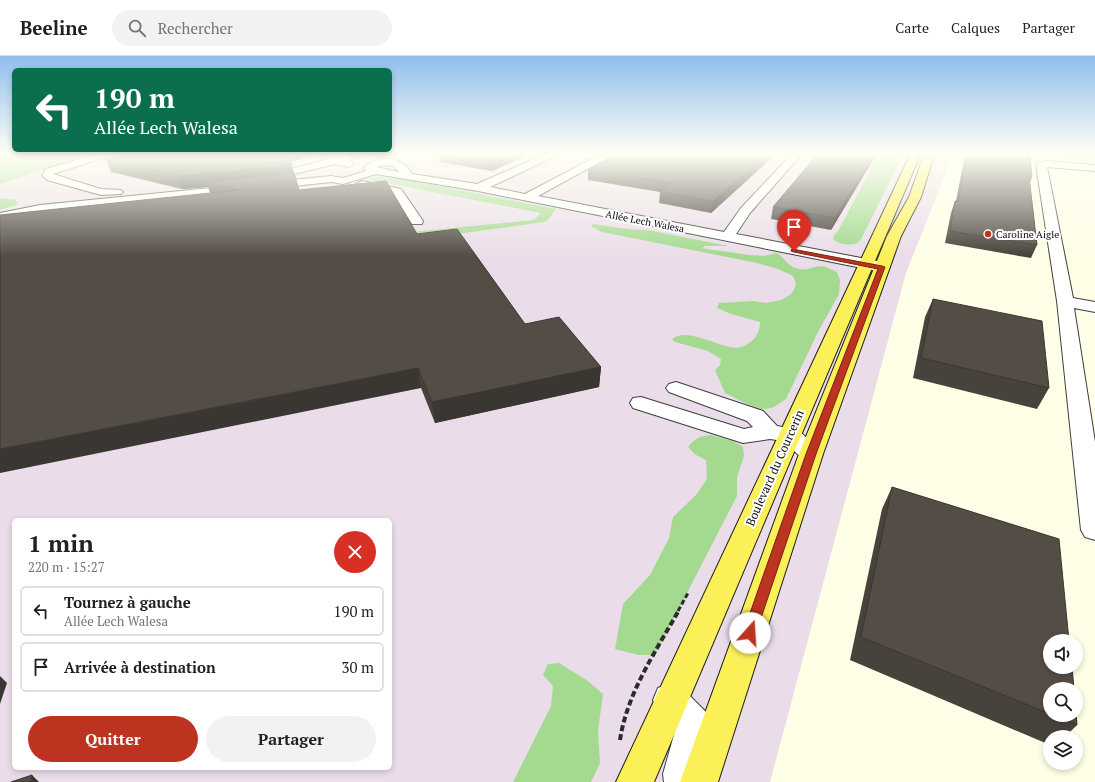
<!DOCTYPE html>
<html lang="fr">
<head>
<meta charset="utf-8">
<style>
  body { margin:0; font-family:"PT Serif",serif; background:#f2f2f2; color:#202124; height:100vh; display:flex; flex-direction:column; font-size:15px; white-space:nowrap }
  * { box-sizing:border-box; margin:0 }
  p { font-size:13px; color:#757577 }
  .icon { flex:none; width:22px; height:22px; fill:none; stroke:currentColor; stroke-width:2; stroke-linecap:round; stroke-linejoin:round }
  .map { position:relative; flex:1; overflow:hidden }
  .details { position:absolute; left:12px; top:462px; width:380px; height:252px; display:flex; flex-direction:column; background:#fff; border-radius:6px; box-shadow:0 2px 6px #0003 }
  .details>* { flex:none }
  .guide { position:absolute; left:12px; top:12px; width:380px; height:84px; border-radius:6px; box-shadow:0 2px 6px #0003; background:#0b6e4f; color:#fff; overflow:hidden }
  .fabs { position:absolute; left:1043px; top:578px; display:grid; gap:8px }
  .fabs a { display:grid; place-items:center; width:40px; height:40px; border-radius:50%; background:#fff; box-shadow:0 2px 6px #0003; font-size:20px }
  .pin { position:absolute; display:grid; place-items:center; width:34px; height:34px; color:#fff; margin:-41px -17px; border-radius:50% 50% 50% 0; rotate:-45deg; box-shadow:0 0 4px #0007 }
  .pin .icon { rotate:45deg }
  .me { position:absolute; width:44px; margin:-22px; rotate:19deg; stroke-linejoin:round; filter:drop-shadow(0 0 3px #0008) }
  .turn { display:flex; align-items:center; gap:14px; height:84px; padding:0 16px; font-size:18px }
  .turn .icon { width:52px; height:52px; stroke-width:2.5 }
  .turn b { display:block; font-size:28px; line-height:34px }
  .round { display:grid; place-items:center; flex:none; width:42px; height:42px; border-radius:21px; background:#f2f2f2 }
  .summary { display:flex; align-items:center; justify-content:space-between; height:68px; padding:0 16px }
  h1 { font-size:24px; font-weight:700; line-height:30px }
  .primary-button { display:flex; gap:8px; margin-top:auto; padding:8px 16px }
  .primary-button a { flex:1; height:46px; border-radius:24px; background:#bc3320; color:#fff; font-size:16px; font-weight:700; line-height:46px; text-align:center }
  .primary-button a+a { background:#f2f2f2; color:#202124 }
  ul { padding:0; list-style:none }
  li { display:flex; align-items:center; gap:12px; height:50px; margin:0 8px 6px; padding:0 8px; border:2px solid #e0e0e0; border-radius:6px }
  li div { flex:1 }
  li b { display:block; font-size:15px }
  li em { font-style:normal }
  header { display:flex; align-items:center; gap:24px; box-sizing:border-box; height:56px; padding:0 20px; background:#fff; border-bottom:1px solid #e0e0e0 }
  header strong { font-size:19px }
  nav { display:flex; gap:22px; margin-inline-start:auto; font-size:14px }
  .search { width:280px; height:36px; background:#f2f2f2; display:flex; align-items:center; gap:10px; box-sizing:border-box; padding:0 14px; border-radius:22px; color:#757577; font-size:15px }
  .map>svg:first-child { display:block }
</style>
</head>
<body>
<header>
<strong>Beeline</strong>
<div class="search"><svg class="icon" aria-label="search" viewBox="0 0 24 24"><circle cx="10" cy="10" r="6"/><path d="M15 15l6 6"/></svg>Rechercher</div>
<nav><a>Carte</a><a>Calques</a><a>Partager</a></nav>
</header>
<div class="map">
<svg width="1095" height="726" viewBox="0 0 1095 726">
  <rect width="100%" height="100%" fill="#fffee7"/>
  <path fill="#eadde9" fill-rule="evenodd" d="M 90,99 L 953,99 L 906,217 L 770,726 L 0,726 L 0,145 L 6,143 L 0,142 L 0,128 ZM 14,464 L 390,464 L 390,712 L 14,712 Z"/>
  <path fill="#c4e9b1" d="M 1049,99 L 1095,99 L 1095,107 L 1055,103 L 1049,101 Z"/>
  <g fill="#a4da90">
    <path d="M 0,99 L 90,99 L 0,128 Z"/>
    <path d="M 863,99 L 903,99 L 860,185 C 853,191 839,189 833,183 L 834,179 L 838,175 L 875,106 Z"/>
    <path d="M 375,121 L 403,123 L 556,153 L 548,164 L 544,166 L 311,198 L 0,228 L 412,176 L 534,164 L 541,157 L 366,123 Z"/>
    <path d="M 0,142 L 16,144 L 17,149 L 0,154 Z"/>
    <path d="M 593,168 L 627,173 L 648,174 L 729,190 L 704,190 L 703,192 L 707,193 L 750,199 L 764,200 L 776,197 C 784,200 786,210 799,213 C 807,215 814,210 822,210 C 826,211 833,214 837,216 L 840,224 L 839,238 L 818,276 L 786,343 L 774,351 L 766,353 L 760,353 L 749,349 L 725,337 L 715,314 L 720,309 L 721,303 L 708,295 L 675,286 L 672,283 C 688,269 725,296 741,291 C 746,290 750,286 754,283 C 758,277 760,273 760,266 L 731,258 L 717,252 L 719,247 L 754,245 L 766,247 L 781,244 L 790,239 L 794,234 L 796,227 L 793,220 L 778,213 L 757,207 L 602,176 L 591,170 Z"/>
    <path d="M 711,379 L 733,385 L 743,391 L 744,400 L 737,421 L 737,440 L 655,599 L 638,599 L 615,593 L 623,548 L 650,519 L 669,482 L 673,461 L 696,439 L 707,423 L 706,404 L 696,399 L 688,391 C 695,382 700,380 711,379 Z"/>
    <path d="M 559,607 L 588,625 L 603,638 L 598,675 L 600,707 L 591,726 L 513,726 L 551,650 L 553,630 L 543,619 L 548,608 Z"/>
  </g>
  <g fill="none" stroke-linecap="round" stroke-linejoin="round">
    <defs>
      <g id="minor">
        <path d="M 93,99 L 108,99 L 106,101 L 53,118 L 101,133 L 121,134 L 123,136 L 121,138 L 101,139 L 47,124 L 42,119 L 46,113 Z"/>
        <path d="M 345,99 L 359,99 L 357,101 L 347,104 L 353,106 L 354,108 L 349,111 L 335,108 L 290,119 L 285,116 L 286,114 Z"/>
        <path d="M 543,99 L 556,99 L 554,101 L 490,131 L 525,138 L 599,99 L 611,99 L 609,101 L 538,140 L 724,176 L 741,152 L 791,99 L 801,99 L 750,157 L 736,178 L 882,206 L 887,208 L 890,211 L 887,214 L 882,216 L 478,135 L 376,118 L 343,128 L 331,126 L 40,157 L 0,165 L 0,157 L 40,149 L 331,120 L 343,122 L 366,115 L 364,112 C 372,101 392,100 403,108 C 407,110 409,114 412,118 L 477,128 ZM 384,109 L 393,110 L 399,116 L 376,111 Z"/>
        <path d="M 1049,105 L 1095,109 L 1095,115 L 1047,111 L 1073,242 L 1095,246 L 1095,256 L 1074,252 L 1095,386 L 1095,484 L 1085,481 L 1081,474 L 1057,245 L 1036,109 L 1037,107 Z"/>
        <path d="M 362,125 L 401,133 L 423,165 L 422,168 L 412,168 L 393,138 L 358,130 L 356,128 Z"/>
        <path d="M 676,326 L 763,355 L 777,370 L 798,374 L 819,393 L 823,398 L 819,403 L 811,406 L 803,403 L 783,385 L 770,383 L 743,387 L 633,352 L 630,347 L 633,342 L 641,341 L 744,373 L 753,371 L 747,365 L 669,336 L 666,332 L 669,328 Z"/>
        <path d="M 670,627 L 682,632 L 707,657 L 712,670 L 701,718 L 702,726 L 664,726 L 663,718 L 675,675 L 658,656 L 653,644 L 658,632 Z"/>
      </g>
      <g id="major">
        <path d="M 910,99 L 920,99 L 654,726 L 616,726 Z"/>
        <path d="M 924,99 L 934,99 L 921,141 L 901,180 L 823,398 L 718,726 L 680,726 L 799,398 L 887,180 L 909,141 Z"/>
      </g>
    </defs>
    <use href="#minor" stroke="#3d3d3d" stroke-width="2"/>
    <use href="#major" stroke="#1b1b1b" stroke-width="2"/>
    <path stroke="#2c2c2c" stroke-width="3" stroke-dasharray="5 2.5" stroke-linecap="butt" d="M 678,555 L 688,537"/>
    <path stroke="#2c2c2c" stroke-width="4" stroke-dasharray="6 3" stroke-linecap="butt" d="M 620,684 C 627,637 656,595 679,554"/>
    <use href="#minor" fill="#fff" fill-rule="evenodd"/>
    <use href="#major" fill="#fcf059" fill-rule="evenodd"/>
  </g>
  <g fill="#47423c">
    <path d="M 123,99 L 313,99 L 291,106 L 299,134 L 417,178 L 525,268 L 601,311 L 599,331 L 435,367 L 421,332 L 210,137 L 208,131 L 182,133 L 111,116 L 106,103 Z"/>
    <path d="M 439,99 L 528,99 L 492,115 L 440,106 Z"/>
    <path d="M 615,99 L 775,99 L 711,157 L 659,147 L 660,136 L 588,124 L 588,114 Z"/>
    <path d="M 802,99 L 876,99 L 831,174 L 771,163 L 773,151 L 816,101 Z"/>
    <path d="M 966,99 L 1032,121 L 1030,127 L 1037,189 L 1031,202 L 945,187 L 951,157 L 955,145 L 956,145 L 964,104 Z"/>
    <path d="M 933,243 L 1049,332 L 1037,353 L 913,322 L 925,261 Z"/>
    <path d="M 892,431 L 1050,633 L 1050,659 L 1076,659 L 1077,669 L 1065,681 L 1050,681 L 1050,689 L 850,604 L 882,453 Z"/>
  </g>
  <g fill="#3a3631">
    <path d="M 287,99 L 313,99 L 291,106 L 295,122 L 207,126 L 208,131 L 182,133 L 178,120 L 280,103 L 283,100 Z"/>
    <path d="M 513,99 L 528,99 L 492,115 L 492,108 Z"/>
    <path d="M 766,99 L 775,99 L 711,157 L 713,145 Z"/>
    <path d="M 873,99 L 876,99 L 831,174 L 835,162 Z"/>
    <path d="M 601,311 L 599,331 L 435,367 L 432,346 Z"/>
    <path d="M 418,312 L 421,332 L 0,417 L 0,393 Z"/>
    <path d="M 0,620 L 7,627 L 0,648 Z"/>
    <path d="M 32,719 L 39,726 L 31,726 Z"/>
  </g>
  <g fill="#534d46" stroke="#3a3631">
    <path d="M 123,99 L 287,99 L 283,100 L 280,103 L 286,107 L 291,106 L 292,109 L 178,120 L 106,103 Z"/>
    <path d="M 439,99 L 513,99 L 492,108 Z"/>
    <path d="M 615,99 L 766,99 L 713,145 L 660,136 L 672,127 L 588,114 Z"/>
    <path d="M 817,99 L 873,99 L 835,162 L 773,151 Z"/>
    <path d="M 967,99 L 1009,99 L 1030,101 L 1032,121 L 1029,121 L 1037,189 L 950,175 L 955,145 L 958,146 Z"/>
    <path d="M 294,117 L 299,134 L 386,125 L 417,178 L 457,173 L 525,268 L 559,261 L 601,311 L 432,346 L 418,312 L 0,393 L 0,159 L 239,134 L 207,126 Z"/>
    <path d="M 933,243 L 1042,265 L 1049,332 L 921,302 Z"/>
    <path d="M 892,431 L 1059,483 L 1069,585 L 1050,585 L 1050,611 L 1072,611 L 1074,633 L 1050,633 L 1050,658 L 861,581 Z"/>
    <path d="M 1076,658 L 1077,669 L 1053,659 L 1076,659 Z"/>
    <path d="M 32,719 L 31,726 L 11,726 Z"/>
  </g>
  <linearGradient id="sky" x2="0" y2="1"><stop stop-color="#8fbeee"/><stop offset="0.49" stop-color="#fffff4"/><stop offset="1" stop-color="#fffff4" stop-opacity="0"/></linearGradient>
  <rect width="1095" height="200" fill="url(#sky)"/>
  <path fill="#bc3320" stroke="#7a2115" d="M 792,193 L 882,210 L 885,211 L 816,398 L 756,577 L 755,581 L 750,583 L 745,581 L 743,577 L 806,398 L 878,213 L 794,196 L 791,195 Z"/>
  <circle fill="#bc3320" stroke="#fff" stroke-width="1.5" cx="988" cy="178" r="4"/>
  <g text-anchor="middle" stroke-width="4" stroke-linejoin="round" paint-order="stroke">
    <g font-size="10" fill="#0a0a0a" stroke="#fff">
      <text transform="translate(645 165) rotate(11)" y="4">Allée Lech Walesa</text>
    </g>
    <g font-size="10" fill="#0a0a0a" stroke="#fff" text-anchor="start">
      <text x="996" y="182">Caroline Aigle</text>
    </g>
    <g font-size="12" fill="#0a0a0a" stroke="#fff">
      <text transform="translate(775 412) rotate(-66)" y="4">Boulevard du Courcerin</text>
    </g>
  </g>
</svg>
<div class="fabs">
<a><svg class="icon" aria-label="sound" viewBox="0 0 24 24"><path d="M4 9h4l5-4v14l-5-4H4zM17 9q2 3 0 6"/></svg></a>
<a><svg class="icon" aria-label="search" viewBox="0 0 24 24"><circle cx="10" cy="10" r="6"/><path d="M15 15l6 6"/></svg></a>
<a><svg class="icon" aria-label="layers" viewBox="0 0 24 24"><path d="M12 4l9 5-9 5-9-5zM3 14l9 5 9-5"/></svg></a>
</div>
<div class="pin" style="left:794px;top:195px;background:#d93025"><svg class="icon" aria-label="arrive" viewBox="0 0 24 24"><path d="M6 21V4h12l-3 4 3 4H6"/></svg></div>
<svg class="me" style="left:750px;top:577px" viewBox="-20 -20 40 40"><circle r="19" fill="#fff"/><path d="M0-13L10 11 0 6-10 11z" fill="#bc3320"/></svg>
<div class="guide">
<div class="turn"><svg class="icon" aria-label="left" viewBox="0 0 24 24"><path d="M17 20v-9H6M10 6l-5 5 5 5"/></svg><div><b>190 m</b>Allée Lech Walesa</div></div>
</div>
<section class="details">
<div class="summary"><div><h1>1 min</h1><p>220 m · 15:27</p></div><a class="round" style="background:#d93025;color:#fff"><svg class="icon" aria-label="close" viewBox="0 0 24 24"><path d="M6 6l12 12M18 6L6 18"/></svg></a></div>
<ul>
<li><svg class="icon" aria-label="left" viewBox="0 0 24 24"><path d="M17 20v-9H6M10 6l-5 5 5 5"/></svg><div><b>Tournez à gauche</b><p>Allée Lech Walesa</p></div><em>190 m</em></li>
<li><svg class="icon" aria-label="arrive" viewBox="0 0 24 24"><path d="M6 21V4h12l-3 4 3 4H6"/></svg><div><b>Arrivée à destination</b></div><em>30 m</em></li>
</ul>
<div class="primary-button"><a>Quitter</a><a>Partager</a></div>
</section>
</div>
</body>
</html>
